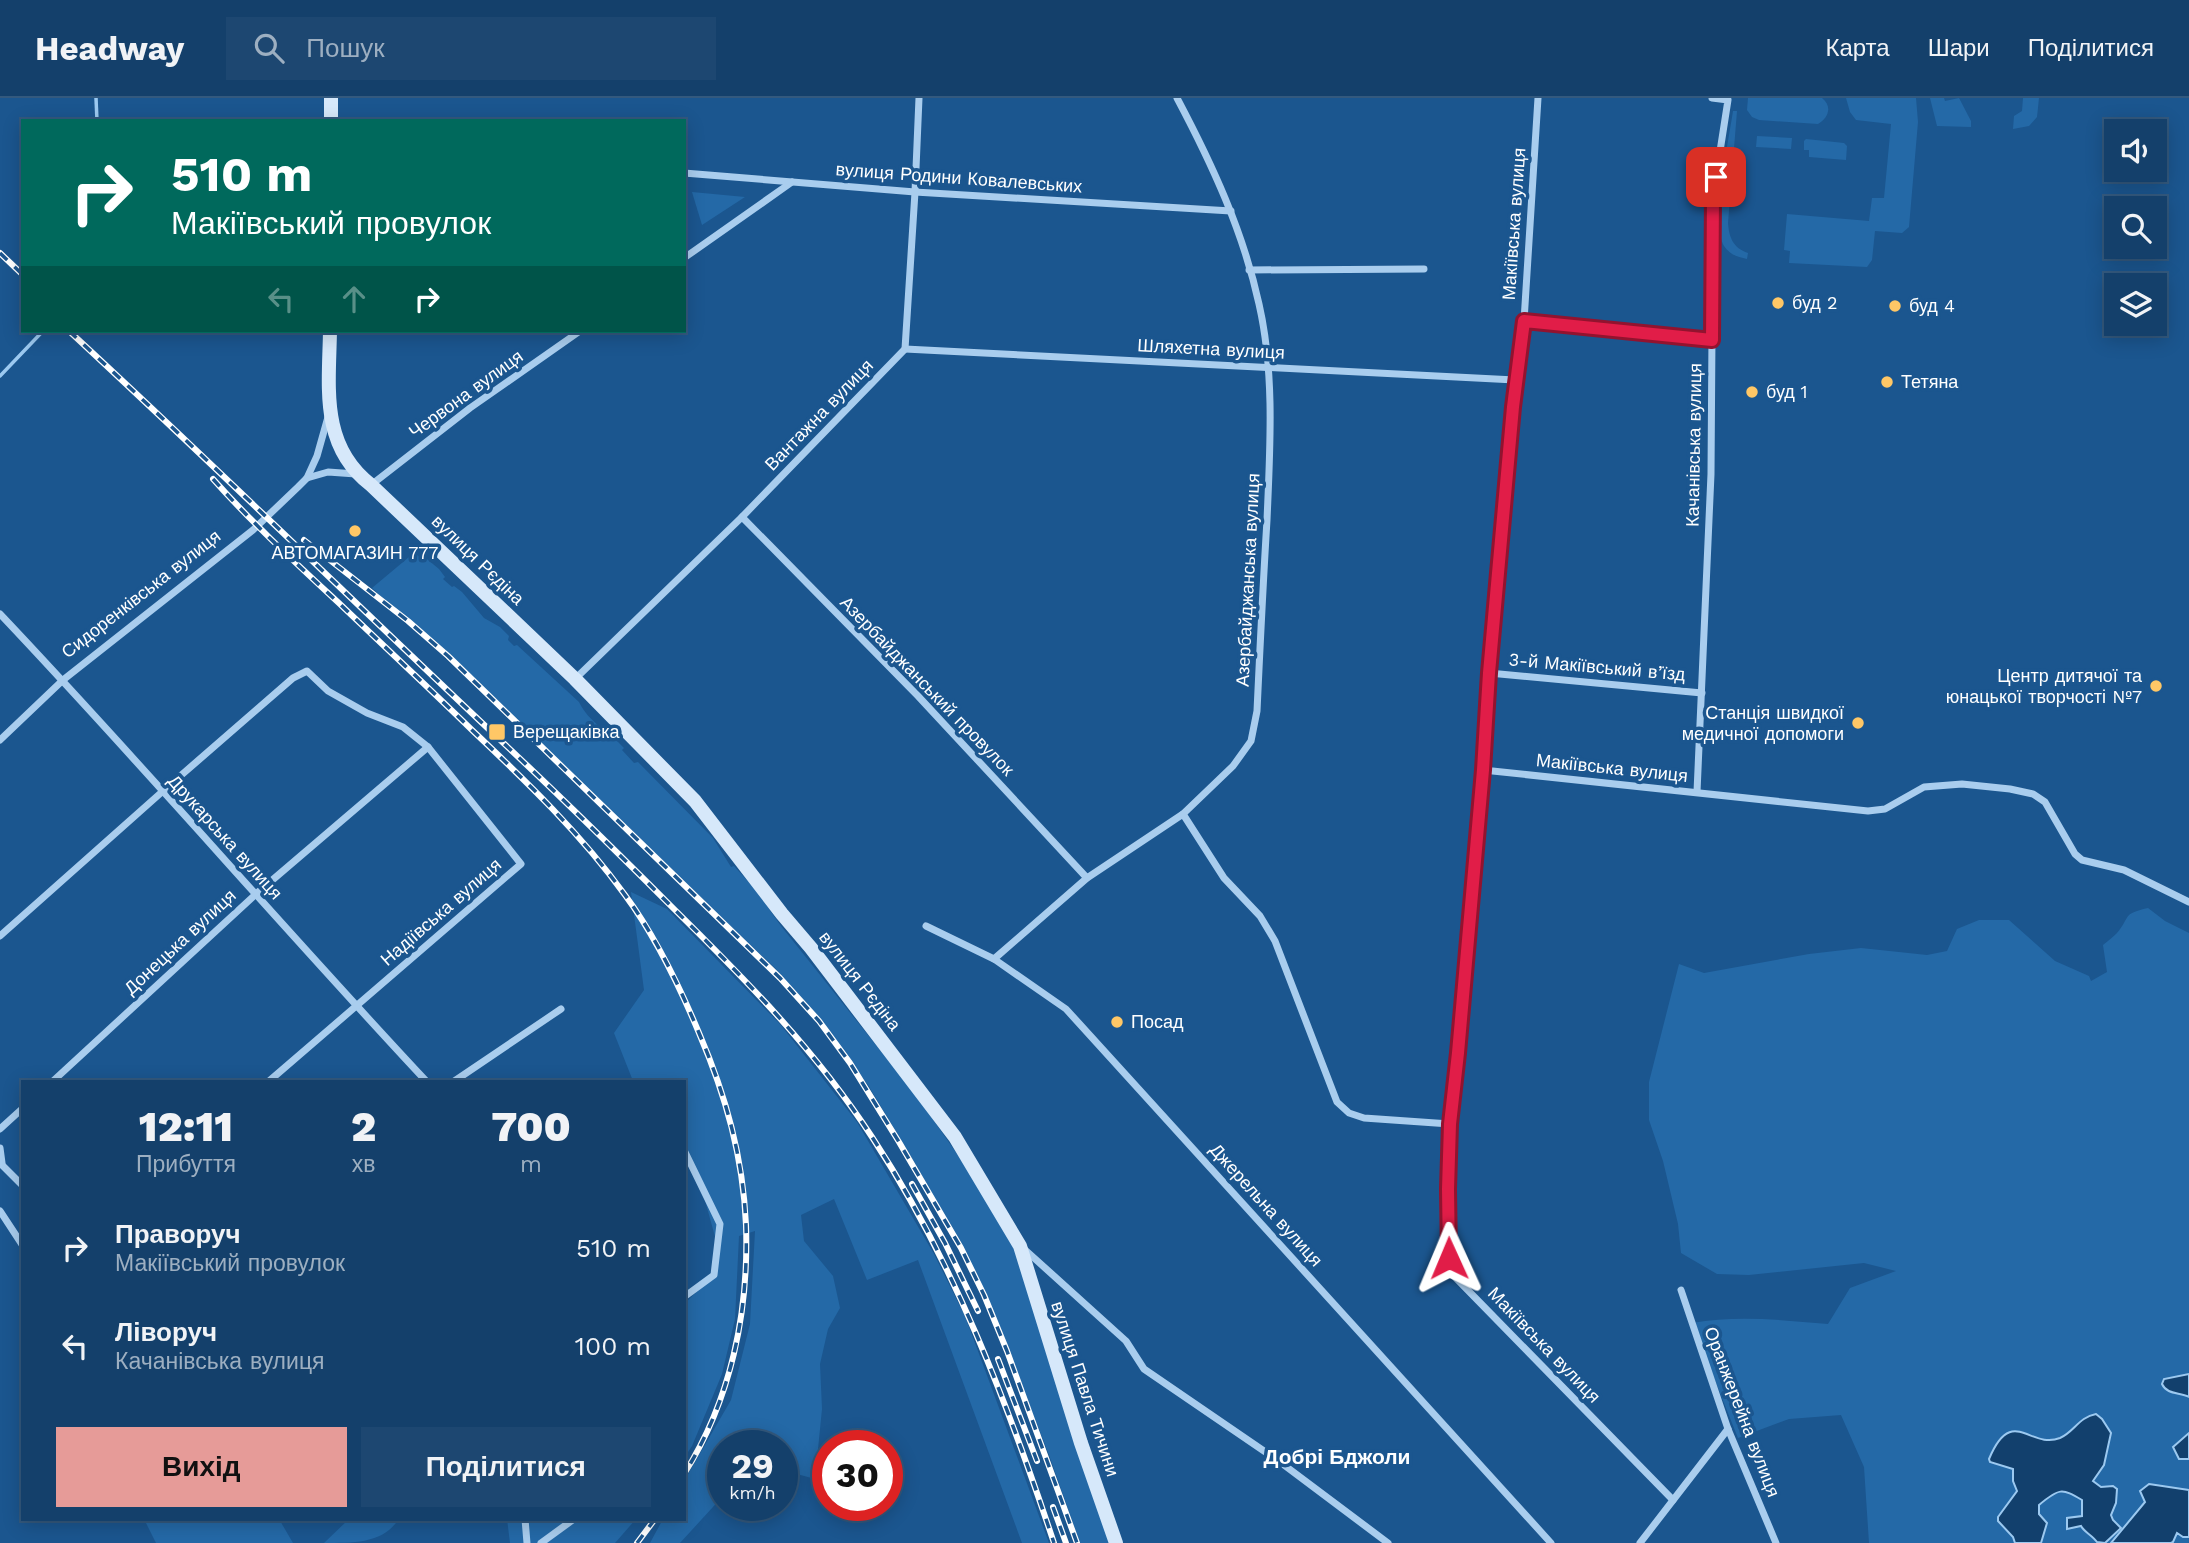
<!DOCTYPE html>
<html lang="uk">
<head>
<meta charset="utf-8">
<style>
  body { margin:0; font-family:"Work Sans",sans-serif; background:#1d4771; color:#f1f3f6; height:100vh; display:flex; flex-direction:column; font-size:26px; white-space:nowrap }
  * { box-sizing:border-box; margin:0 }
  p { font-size:23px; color:#9dafc1 }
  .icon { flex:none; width:38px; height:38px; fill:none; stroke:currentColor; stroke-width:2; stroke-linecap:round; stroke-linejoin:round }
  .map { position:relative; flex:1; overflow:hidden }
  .panel { position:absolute; left:21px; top:982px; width:665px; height:441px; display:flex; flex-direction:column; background:#14406b; border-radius:0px; box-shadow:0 4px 18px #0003,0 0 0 2px #33597e }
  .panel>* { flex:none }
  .guide { position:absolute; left:21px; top:21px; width:665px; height:214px; border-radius:0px; box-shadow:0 4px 18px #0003,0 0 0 2px #33597e; background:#00695c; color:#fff; overflow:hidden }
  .fabs { position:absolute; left:2104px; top:21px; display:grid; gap:14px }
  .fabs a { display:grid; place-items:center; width:63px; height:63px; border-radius:0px; background:#14406b; box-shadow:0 4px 18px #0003,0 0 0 2px #33597e; font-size:35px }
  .speed { position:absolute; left:707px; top:1332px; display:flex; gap:14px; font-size:35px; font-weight:700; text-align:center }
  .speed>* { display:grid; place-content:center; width:91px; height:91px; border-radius:50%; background:#14406b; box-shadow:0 4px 18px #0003,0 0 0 2px #33597e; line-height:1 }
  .speed small { font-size:18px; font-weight:400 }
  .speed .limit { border:10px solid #d22; background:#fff; color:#111 }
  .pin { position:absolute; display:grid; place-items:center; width:60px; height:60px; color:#fff; margin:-30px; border-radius:14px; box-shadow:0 4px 10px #0006 }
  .me { position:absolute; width:77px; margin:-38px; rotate:359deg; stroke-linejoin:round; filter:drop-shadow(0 0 5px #0008) }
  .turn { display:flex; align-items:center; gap:24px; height:147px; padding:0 35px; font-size:32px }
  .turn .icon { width:91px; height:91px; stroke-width:2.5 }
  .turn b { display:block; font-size:49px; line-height:60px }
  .lanes { display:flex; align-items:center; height:66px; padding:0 35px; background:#0003; justify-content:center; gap:35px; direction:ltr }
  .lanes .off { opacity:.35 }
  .eta { display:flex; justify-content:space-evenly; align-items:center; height:119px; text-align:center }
  .eta b { font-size:42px; font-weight:800; line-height:49px }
  .cta { display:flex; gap:14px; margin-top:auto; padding:14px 35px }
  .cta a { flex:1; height:80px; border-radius:0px; background:#e69b98; color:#111; font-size:28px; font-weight:800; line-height:80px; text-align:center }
  .cta a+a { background:#1d4771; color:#f1f3f6 }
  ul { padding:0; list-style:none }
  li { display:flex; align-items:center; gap:21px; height:98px; padding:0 35px }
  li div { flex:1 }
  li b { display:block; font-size:26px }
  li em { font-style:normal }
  header { display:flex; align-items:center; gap:42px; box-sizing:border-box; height:98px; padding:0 35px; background:#14406b; border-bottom:2px solid #33597e }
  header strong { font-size:33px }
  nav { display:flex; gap:38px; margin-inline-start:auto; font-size:24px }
  .search { width:490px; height:63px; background:#1d4771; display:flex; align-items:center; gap:18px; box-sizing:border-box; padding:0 24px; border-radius:0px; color:#9dafc1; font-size:26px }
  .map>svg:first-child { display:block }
</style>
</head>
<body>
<header>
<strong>Headway</strong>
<div class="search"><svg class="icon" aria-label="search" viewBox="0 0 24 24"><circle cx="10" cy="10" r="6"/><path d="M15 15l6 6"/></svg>Пошук</div>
<nav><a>Карта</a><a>Шари</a><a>Поділитися</a></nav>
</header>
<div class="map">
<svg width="2189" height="1445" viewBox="0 0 2189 1445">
  <rect width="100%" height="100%" fill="#1b568f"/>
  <g fill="#2469a7">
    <path d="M 1748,0 L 1822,0 C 1833,9 1828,20 1818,26 L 1759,22 L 1752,19 L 1747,12 Z"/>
    <path d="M 1846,0 L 1916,0 L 1918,24 L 1909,129 L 1902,135 L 1875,133 L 1872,162 L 1867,169 L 1789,165 L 1790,153 L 1784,152 L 1787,116 L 1869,123 L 1872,100 L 1884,100 L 1891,26 L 1856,22 L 1850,14 Z"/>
    <path d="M 1930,0 L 1944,0 L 1945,3 L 1959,0 L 1971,23 L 1971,29 L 1937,28 Z"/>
    <path d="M 2023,0 L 2039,0 L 2037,19 L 2029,28 L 2013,31 L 2014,18 L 2022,13 Z"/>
    <path d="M 1733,13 L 1737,13 L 1728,125 C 1729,139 1733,150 1748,155 L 1747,161 C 1738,159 1730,157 1724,148 C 1711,127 1729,40 1733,13 Z"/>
    <path d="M 1757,38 L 1792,40 L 1791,51 L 1756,49 Z"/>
    <path d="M 1806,41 L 1844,45 L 1847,48 L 1846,62 L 1809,59 L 1809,52 L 1804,52 L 1804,43 Z"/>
    <path d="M 692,94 L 745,99 L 702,127 Z"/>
    <path d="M 415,454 L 420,460 L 422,457 L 439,471 L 445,479 L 443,481 L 452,489 L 454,488 L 462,494 L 484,520 L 500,529 L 509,538 L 508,542 L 514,548 L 517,547 L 579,604 C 589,625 609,633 624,650 L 622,652 L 634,665 L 638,664 L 713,740 L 731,769 L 734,768 L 755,791 L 781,828 L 915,996 L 962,1063 L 1016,1148 L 1116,1445 L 1080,1445 L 1049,1357 L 985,1193 L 916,1067 L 868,987 L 775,870 L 372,490 Z"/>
    <path d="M 631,794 L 667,811 L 780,926 L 857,1024 L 934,1156 L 965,1218 L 1049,1445 L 1022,1445 L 918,1162 L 867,1182 L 834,1101 L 801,1117 L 804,1143 L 833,1178 L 840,1210 L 828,1231 L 820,1266 L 822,1311 L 815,1381 L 790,1374 L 782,1374 L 782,1348 L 723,1348 L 723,1398 L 680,1445 L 650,1445 L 663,1421 L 684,1421 L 684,1383 L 731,1302 L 750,1226 L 755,1133 L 739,1138 L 735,1221 L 722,1276 L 692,1348 L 684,1360 L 684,1206 L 714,1177 L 717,1146 L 700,1084 L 684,1051 L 684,984 L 633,983 L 614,935 L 644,892 Z"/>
    <path d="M 2148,810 L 2165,823 L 2189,835 L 2189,1445 L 1869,1445 L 1864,1369 L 1841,1317 L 1789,1321 L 1738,1340 L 1692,1225 C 1737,1217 1782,1222 1828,1226 L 1850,1190 L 1896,1173 L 1864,1165 L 1749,1177 L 1717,1176 L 1681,1155 L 1678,1126 L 1663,1063 L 1649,1022 L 1649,984 L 1679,866 L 1704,875 L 1809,856 L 1861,850 L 1927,857 L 1947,853 L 1957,831 L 1979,822 L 2009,822 L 2055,863 L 2089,878 L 2091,883 L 2107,874 L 2103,847 C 2108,843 2113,839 2117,835 C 2131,819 2121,816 2148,810 Z"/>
    <path d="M 144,1421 L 279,1421 L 293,1445 L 156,1445 Z"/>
    <path d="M 349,1421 L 398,1422 C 383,1445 355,1445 324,1445 Z"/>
    <path d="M 507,1421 L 636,1421 L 615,1445 L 510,1445 Z"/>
  </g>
  <g fill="#12406d" stroke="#9cc9f0" stroke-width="2">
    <path d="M 2189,1276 L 2189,1299 C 2180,1294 2167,1297 2162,1286 L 2164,1281 Z"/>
    <path d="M 2096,1316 L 2102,1321 L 2111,1335 L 2104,1367 L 2093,1383 L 2101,1389 L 2113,1388 L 2117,1391 L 2116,1405 L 2111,1417 L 2113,1422 L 2121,1430 L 2105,1445 L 2097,1444 C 2092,1437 2084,1434 2081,1428 L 2067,1431 L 2067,1420 L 2082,1418 L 2082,1402 C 2062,1390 2059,1390 2039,1407 L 2039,1416 L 2047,1425 L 2041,1445 L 2015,1445 L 2013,1439 L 1998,1423 L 1998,1419 L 2017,1393 L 2013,1383 L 2013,1371 L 1990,1364 L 1989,1361 C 2012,1306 2030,1352 2060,1340 C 2074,1334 2079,1319 2096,1316 Z"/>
    <path d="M 2189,1335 L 2189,1361 L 2179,1361 L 2173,1349 Z"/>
    <path d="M 2149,1386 L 2189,1392 L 2189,1439 L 2183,1439 L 2177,1435 L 2173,1444 L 2171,1445 L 2111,1445 L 2145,1404 L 2140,1393 Z"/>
  </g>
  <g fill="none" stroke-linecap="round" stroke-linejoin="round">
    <g stroke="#9cc9f0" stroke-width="3.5">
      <path d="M 96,0 L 97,23"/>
      <path d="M 0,278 L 43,233"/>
    </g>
    <g stroke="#a9cdee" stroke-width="7">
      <path d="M 1538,0 L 1524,223 L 1515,282 L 1489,575 L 1483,672 L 1456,980 C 1450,1026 1448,1071 1448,1116 C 1449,1137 1448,1156 1452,1176 L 1673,1402"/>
      <path d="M 684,75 L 915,94 L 1231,113"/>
      <path d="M 684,160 L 792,84"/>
      <path d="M 1249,172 L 1424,171"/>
      <path d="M 1524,223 L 1712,242"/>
      <path d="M 905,251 L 1515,282"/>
      <path d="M 307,380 L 328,374 L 356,376"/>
      <path d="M 371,387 L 470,310 L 580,233"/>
      <path d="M 742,419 L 918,598 L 1087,780"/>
      <path d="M 0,516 C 145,669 282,829 427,984"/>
      <path d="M 1489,575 L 1702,595"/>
      <path d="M 575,581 L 742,419 L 905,251 L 915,94 L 919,0"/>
      <path d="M 0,642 L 63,582 L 253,432 L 298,389 L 307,380 L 317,358 L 328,319"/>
      <path d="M 1483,672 L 1868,713 L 1885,711 L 1924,689 L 1962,686 L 2010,691 L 2033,696 L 2045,704 L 2075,756 L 2082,762 L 2124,772 L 2189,804"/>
      <path d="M 1697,694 L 1711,376 L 1713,98 L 1728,2 L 1712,0"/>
      <path d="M 1183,716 L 1224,780 L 1260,818 L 1275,843 L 1337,1004 L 1349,1015 L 1364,1020 L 1450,1026"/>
      <path d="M 926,828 L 994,861 L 1066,911 L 1551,1445"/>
      <path d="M 0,838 L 163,693 L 293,580 L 307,573 L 328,593 L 367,615 L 403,629 L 428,649 L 521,766 L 268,984"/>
      <path d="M 994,861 L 1087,780 L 1183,716 L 1233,668 L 1251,643 L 1257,613 C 1260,549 1263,486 1267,422 C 1270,351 1275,276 1259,206 C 1243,133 1212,66 1177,0"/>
      <path d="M 52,984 L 256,796 L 428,649"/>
      <path d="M 453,984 L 561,911"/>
      <path d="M 0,1031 L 23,1010"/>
      <path d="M 0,1050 L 2,1065"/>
      <path d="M 684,1052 L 720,1126 L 714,1177 L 684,1199"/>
      <path d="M 0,1065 L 23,1088"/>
      <path d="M 0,1113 L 23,1148"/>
      <path d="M 1023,1150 L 1126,1243 L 1144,1271 L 1280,1364 L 1388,1445"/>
      <path d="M 1681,1192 L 1728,1331 L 1776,1445"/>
      <path d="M 525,1421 L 527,1445"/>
      <path d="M 541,1445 L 574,1421"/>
      <path d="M 1640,1445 L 1728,1331"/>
    </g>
    <g stroke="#d6e8fa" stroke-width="14">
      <path d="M 331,23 L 331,0"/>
      <path d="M 330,233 C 329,290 320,348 371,387 L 575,581 L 695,703 L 782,816 L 811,850 L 955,1039 L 1020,1148 L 1081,1345 L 1116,1445"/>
    </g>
    <defs>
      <g id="rail">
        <path d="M 0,155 L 23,177"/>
        <path d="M 69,233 C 213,366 354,504 497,639 C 557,695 616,753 674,811 C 747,883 816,953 872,1039 C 954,1164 1007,1304 1054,1445"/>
        <path d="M 213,381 C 253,426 298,467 342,508 C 386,550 430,591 473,633 C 527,684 581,736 625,797 C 656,839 679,887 699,935 C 726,998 743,1059 746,1127 C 749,1214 731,1302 684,1376"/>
        <path d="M 304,442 L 408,523 L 448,558 L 780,880 L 819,923 L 850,965 L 899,1044 L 961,1150 L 984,1197 L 1007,1253 L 1077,1445"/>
        <path d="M 912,1086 L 945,1145 L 978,1213"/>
        <path d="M 998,1261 L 1037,1363"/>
        <path d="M 1053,1409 L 1066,1445"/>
        <path d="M 637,1445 L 655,1421"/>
      </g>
    </defs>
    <use href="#rail" stroke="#fff" stroke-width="6"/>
    <use href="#rail" stroke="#1b568f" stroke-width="3.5" stroke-dasharray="10" stroke-linecap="butt"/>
  </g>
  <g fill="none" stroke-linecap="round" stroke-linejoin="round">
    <defs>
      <path id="route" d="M 1449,1160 L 1448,1091 L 1450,1026 L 1458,955 L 1483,672 L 1489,575 L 1513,309 L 1524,223 L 1712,242 L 1713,98 L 1716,79"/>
    </defs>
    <use href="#route" stroke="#92132f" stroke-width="18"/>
    <use href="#route" stroke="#e11d48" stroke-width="12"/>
  </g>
  <g fill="#ffc766" stroke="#1b568f" stroke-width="2.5">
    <circle cx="1778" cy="205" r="7"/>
    <circle cx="1895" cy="208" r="7"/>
    <circle cx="1887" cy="284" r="7"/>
    <circle cx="1752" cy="294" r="7"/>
    <circle cx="355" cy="433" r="7"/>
    <circle cx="2156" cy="588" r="7"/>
    <circle cx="1858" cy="625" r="7"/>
    <rect x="488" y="625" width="18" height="18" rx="3.5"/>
    <circle cx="1117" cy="924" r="7"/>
  </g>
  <g text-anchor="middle" stroke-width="7" stroke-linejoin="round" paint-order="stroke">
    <g font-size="18" fill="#fff" stroke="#1b568f">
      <text transform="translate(959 80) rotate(4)" y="6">вулиця Родини Ковалевських</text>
      <text transform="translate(1514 126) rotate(-86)" y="6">Макіївська вулиця</text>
      <text transform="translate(1211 251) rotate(3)" y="6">Шляхетна вулиця</text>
      <text transform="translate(466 296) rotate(-36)" y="6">Червона вулиця</text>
      <text transform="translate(819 317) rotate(-46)" y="6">Вантажна вулиця</text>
      <text transform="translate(1694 347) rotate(-89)" y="6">Качанівська вулиця</text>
      <text transform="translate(478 462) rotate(44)" y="6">вулиця Рєдіна</text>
      <text transform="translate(1248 482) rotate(-87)" y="6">Азербайджанська вулиця</text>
      <text transform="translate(141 496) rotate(-38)" y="6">Сидоренківська вулиця</text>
      <text transform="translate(1597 569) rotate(5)" y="6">3-й Макіївський в’їзд</text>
      <text transform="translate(927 588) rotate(46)" y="6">Азербайджанський провулок</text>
      <text transform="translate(1612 670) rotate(6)" y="6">Макіївська вулиця</text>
      <text transform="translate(225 739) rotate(48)" y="6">Друкарська вулиця</text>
      <text transform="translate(441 814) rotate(-41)" y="6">Надіївська вулиця</text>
      <text transform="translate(180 844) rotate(-43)" y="6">Донецька вулиця</text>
      <text transform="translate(860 883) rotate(52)" y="6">вулиця Рєдіна</text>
      <text transform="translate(1266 1107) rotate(48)" y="6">Джерельна вулиця</text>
      <text transform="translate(1544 1247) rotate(46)" y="6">Макіївська вулиця</text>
      <text transform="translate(1085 1291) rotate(72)" y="6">вулиця Павла Тичини</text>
      <text transform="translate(1742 1314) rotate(69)" y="6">Оранжерейна вулиця</text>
    </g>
    <g font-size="18" fill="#fff" stroke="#1b568f" text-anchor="start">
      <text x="1792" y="211">буд 2</text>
      <text x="1909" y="214">буд 4</text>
      <text x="1901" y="290">Тетяна</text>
      <text x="1766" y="300">буд 1</text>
      <text x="355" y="461" text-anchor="middle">АВТОМАГАЗИН 777</text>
      <text x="2142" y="584" text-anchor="end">Центр дитячої та<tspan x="2142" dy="21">юнацької творчості №7</tspan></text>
      <text x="1844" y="621" text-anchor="end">Станція швидкої<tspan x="1844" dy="21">медичної допомоги</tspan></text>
      <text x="513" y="640">Верещаківка</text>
      <text x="1131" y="930">Посад</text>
    </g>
    <g font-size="21" font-weight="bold" fill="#fff" stroke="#1b568f">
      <text x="1337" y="1366">Добрі Бджоли</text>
    </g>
  </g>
</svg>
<div class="fabs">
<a><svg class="icon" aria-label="sound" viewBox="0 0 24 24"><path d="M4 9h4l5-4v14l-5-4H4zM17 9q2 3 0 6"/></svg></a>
<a><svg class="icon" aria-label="search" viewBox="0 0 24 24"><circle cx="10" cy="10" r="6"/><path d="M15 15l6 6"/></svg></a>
<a><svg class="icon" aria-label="layers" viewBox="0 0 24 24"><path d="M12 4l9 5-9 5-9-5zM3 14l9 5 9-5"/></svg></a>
</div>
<div class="speed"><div>29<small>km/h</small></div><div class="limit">30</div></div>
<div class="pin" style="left:1716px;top:79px;background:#d93025"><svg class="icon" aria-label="arrive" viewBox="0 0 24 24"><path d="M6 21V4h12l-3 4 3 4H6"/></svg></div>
<svg class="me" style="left:1449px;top:1160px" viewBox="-20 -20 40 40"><path d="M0-17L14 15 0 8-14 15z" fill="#e11d48" stroke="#fff" stroke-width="4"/></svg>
<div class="guide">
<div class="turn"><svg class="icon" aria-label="right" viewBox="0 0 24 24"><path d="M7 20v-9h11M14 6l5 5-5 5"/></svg><div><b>510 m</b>Макіївський провулок</div></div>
<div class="lanes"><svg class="icon off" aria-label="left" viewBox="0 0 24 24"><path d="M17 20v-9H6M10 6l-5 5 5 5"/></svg><svg class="icon off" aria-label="ahead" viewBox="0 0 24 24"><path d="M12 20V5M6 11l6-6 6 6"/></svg><svg class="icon" aria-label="right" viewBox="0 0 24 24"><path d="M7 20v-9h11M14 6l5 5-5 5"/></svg></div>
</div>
<section class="panel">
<div class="eta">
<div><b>12:11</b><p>Прибуття</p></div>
<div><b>2</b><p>хв</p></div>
<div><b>700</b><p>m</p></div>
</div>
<ul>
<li><svg class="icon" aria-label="right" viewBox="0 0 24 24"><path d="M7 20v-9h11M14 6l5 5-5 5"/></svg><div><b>Праворуч</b><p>Макіївський провулок</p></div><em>510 m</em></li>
<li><svg class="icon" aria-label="left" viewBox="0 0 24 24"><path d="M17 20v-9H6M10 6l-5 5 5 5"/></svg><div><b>Ліворуч</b><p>Качанівська вулиця</p></div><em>100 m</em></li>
</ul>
<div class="cta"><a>Вихід</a><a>Поділитися</a></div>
</section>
</div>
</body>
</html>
